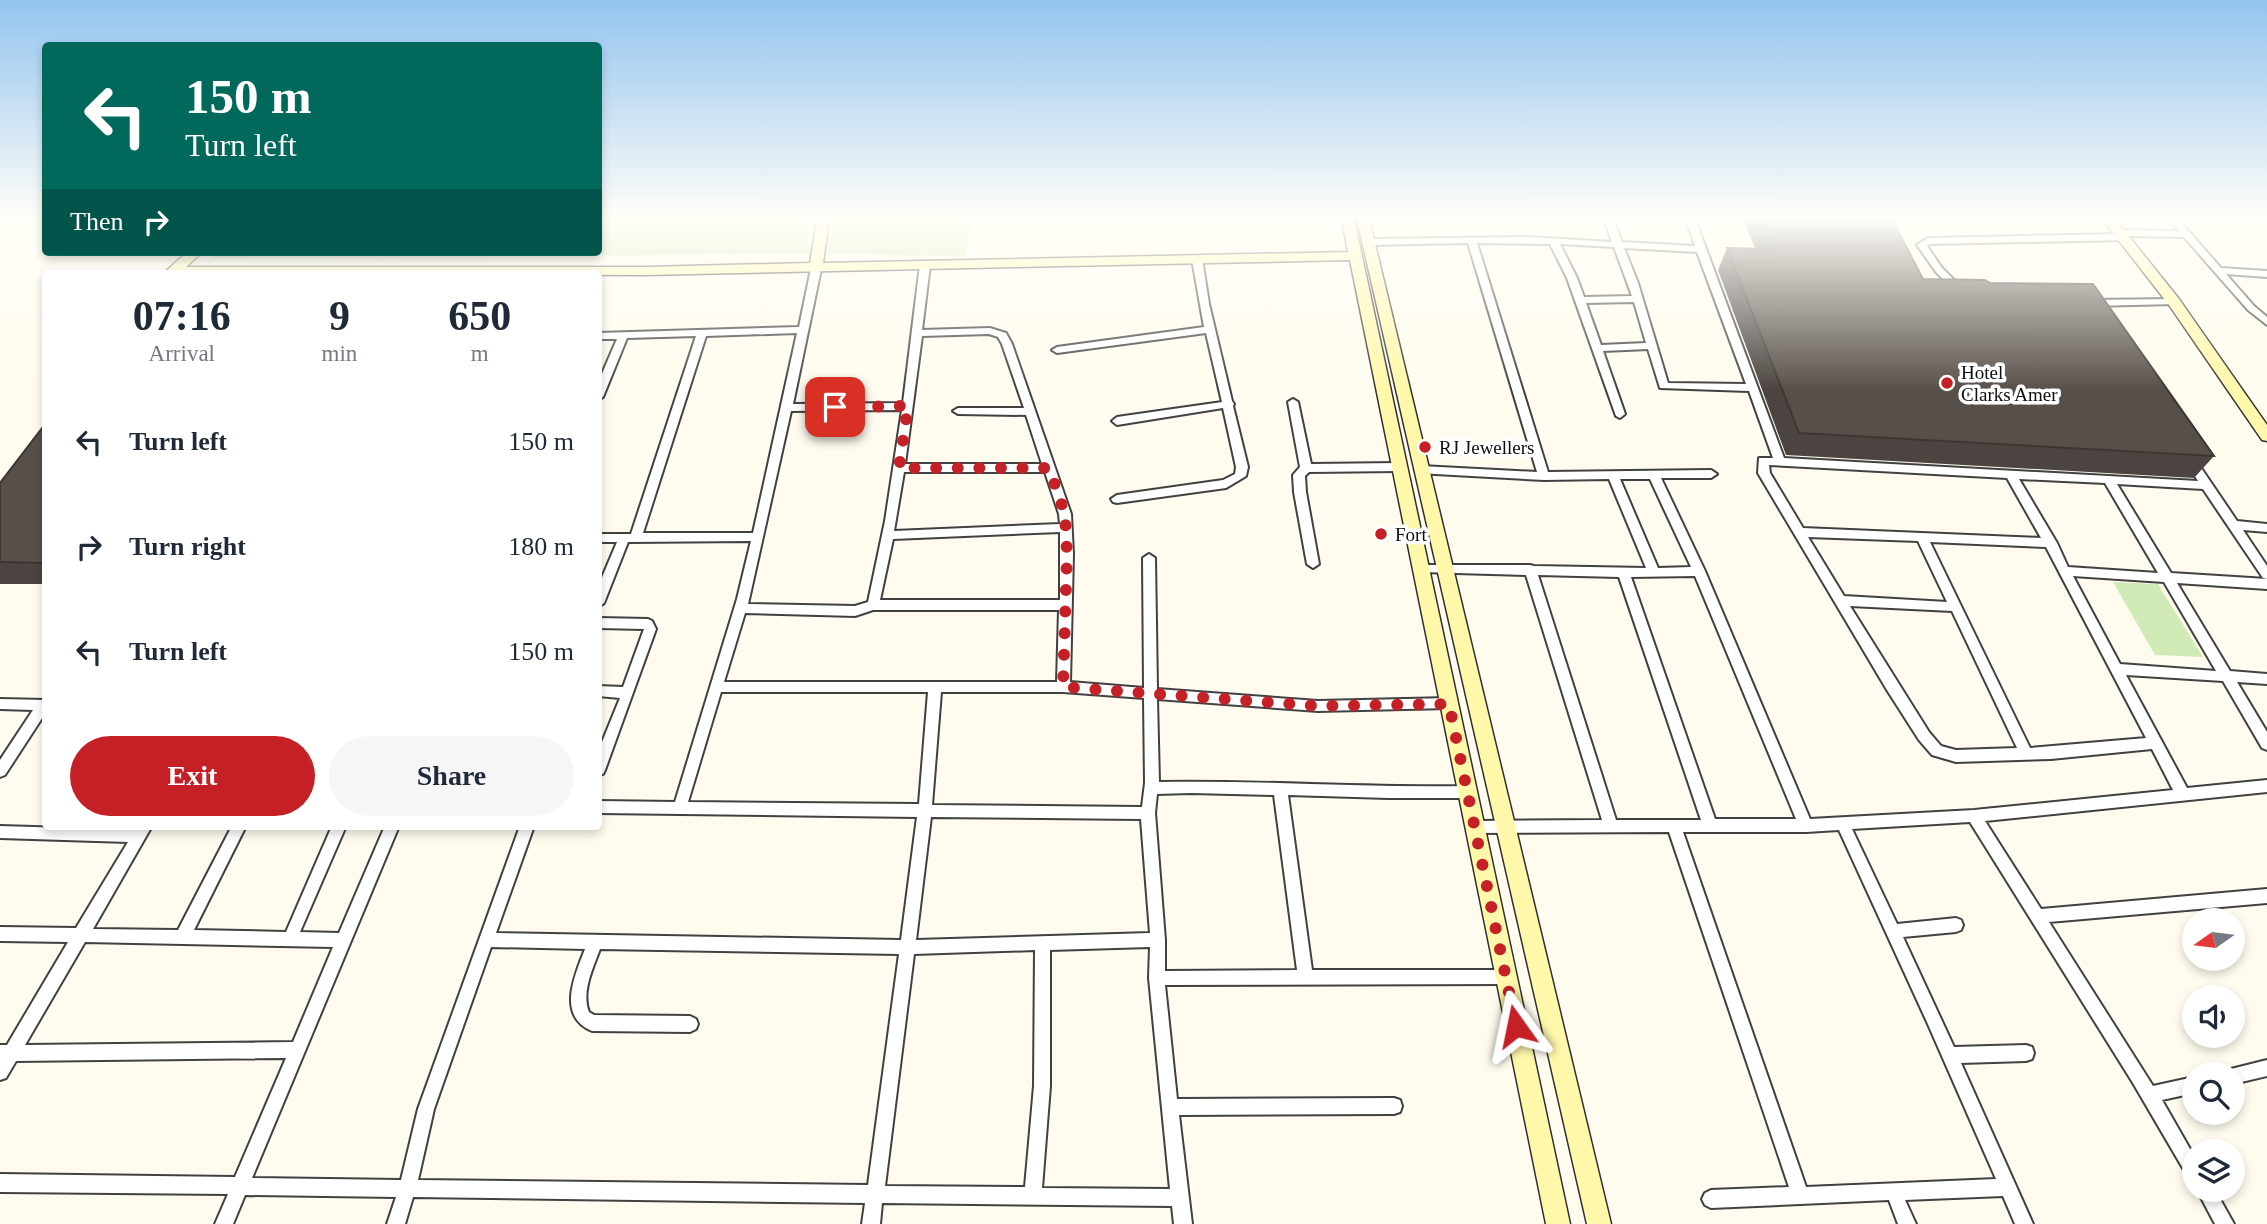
<!DOCTYPE html>
<html lang="en">
<head>
<meta charset="utf-8">
<style>
  body { margin:0; font-family:"Times New Roman",serif; background:#f6f6f7; color:#1f2937; height:100vh; display:flex; flex-direction:column; font-size:26px; white-space:nowrap }
  * { box-sizing:border-box; margin:0 }
  p { font-size:23px; color:#747a83 }
  .icon { flex:none; width:38px; height:38px; fill:none; stroke:currentColor; stroke-width:2; stroke-linecap:round; stroke-linejoin:round }
  .map { position:relative; flex:1; overflow:hidden }
  .details { position:absolute; left:42px; top:270px; width:560px; height:560px; display:flex; flex-direction:column; background:#fff; border-radius:7px; box-shadow:0 4px 10px #0003 }
  .details>* { flex:none }
  .guide { position:absolute; left:42px; top:42px; width:560px; height:214px; border-radius:7px; box-shadow:0 4px 10px #0003; background:#00695c; color:#fff; overflow:hidden }
  .needle { width:46px; rotate:256deg }
  .controls { position:absolute; left:2182px; top:908px; display:grid; gap:14px }
  .controls a { display:grid; place-items:center; width:63px; height:63px; border-radius:50%; background:#fff; box-shadow:0 4px 10px #0003; font-size:35px }
  .pin { position:absolute; display:grid; place-items:center; width:60px; height:60px; color:#fff; margin:-30px; border-radius:14px; box-shadow:0 4px 10px #0006 }
  .me { position:absolute; width:77px; margin:-38px; rotate:348deg; stroke-linejoin:round; filter:drop-shadow(0 0 5px #0008) }
  .turn { display:flex; align-items:center; gap:24px; height:147px; padding:0 28px; font-size:32px }
  .turn .icon { width:91px; height:91px; stroke-width:2.5 }
  .turn b { display:block; font-size:49px; line-height:60px }
  .then { display:flex; align-items:center; height:66px; padding:0 28px; background:#0003; gap:14px; font-size:26px }
  .eta { display:flex; justify-content:space-evenly; align-items:center; height:119px; text-align:center }
  .eta b { font-size:42px; font-weight:800; line-height:49px }
  .primary-button { display:flex; gap:14px; margin-top:auto; padding:14px 28px }
  .primary-button a { flex:1; height:80px; border-radius:42px; background:#c42025; color:#fff; font-size:28px; font-weight:800; line-height:80px; text-align:center }
  .primary-button a+a { background:#f6f6f7; color:#1f2937 }
  ul { padding:0; list-style:none }
  li { display:flex; align-items:center; gap:21px; height:105px; padding:0 28px }
  li div { flex:1 }
  li b { display:block; font-size:26px }
  li em { font-style:normal }
  .map>svg:first-child { display:block }
</style>
</head>
<body>
<div class="map">
<svg width="2267" height="1224" viewBox="0 0 2267 1224">
  <rect width="100%" height="100%" fill="#fffcef"/>
  <g fill="#d1ebb7">
    <path d="M 599,219 L 805,219 L 810,254 L 211,258 L 216,252 L 598,252 Z"/>
    <path d="M 833,219 L 973,219 L 965,256 L 828,254 Z"/>
    <path d="M 2113,582 L 2158,584 L 2203,657 L 2155,655 Z"/>
  </g>
  <g fill="none" stroke-linecap="round" stroke-linejoin="round">
    <defs>
      <g id="street">
        <path d="M 1604,219 L 1613,219 L 1622,242 L 1695,246 L 1686,219 L 1695,219 L 1784,458 L 2198,481 L 2184,459 L 2189,455 L 2193,456 L 2237,521 L 2267,524 L 2267,532 L 2243,530 L 2267,566 L 2267,579 L 2263,578 L 2203,489 L 2117,484 L 2171,573 L 2267,579 L 2267,589 L 2177,583 L 2230,671 L 2267,674 L 2267,684 L 2237,682 L 2267,732 L 2267,750 L 2262,748 L 2223,681 L 2126,675 L 2187,788 L 2267,780 L 2267,792 L 1985,821 L 2041,909 L 2267,889 L 2267,903 L 2049,922 L 2153,1086 L 2194,1077 L 2194,1093 L 2162,1100 L 2194,1156 L 2194,1179 L 2188,1177 L 2133,1083 L 1970,822 L 1852,829 L 1897,924 L 1956,918 L 1961,920 L 1963,925 L 1961,930 L 1956,932 L 1903,937 L 1954,1047 L 2026,1045 L 2032,1047 L 2034,1053 L 2032,1059 L 2026,1061 L 1961,1063 L 2033,1224 L 2015,1224 L 2003,1196 L 1905,1200 L 1916,1224 L 1898,1224 L 1889,1200 L 1711,1208 L 1705,1205 L 1702,1199 L 1705,1193 L 1711,1190 L 1789,1187 L 1669,832 L 1475,833 L 1470,831 L 1468,827 L 1470,823 L 1475,821 L 1602,820 L 1526,575 L 1421,572 L 1415,568 L 1417,565 L 1530,565 L 1534,566 L 1646,568 L 1609,479 L 1544,480 L 1417,473 L 1415,470 L 1421,466 L 1537,472 L 1468,243 L 1368,245 L 1363,242 L 1368,239 L 1528,237 L 1612,242 ZM 1477,243 L 1550,244 L 1567,278 L 1616,416 L 1620,418 L 1625,414 L 1603,351 L 1648,349 L 1660,388 L 1749,391 L 1773,458 L 1759,458 L 1758,473 L 1887,690 L 1919,740 L 1932,755 L 1956,762 L 2051,759 L 2152,749 L 2173,790 L 1974,810 L 1810,819 L 1705,571 L 1661,478 L 1711,478 L 1717,474 L 1711,470 L 1548,472 ZM 1560,244 L 1614,247 L 1632,296 L 1584,297 L 1577,278 ZM 1624,248 L 1697,252 L 1746,384 L 1668,383 L 1638,283 ZM 1634,302 L 1646,343 L 1601,345 L 1586,303 ZM 1769,465 L 2007,478 L 2041,538 L 1803,528 L 1770,473 ZM 1620,479 L 1650,479 L 1691,567 L 1658,568 ZM 2019,479 L 2105,483 L 2158,573 L 2068,567 L 2057,543 ZM 1808,537 L 1918,541 L 1947,602 L 1844,596 ZM 1930,542 L 2046,547 L 2146,738 L 2030,748 ZM 1538,575 L 1619,577 L 1701,820 L 1616,820 ZM 1695,576 L 1698,583 L 1796,819 L 1715,819 L 1631,577 ZM 2073,576 L 2164,582 L 2216,671 L 2120,664 ZM 1850,606 L 1952,611 L 2017,748 L 1956,750 L 1941,746 L 1929,732 ZM 1839,830 L 1927,1022 L 1996,1179 L 1806,1187 L 1683,832 L 1806,832 Z"/>
        <path d="M 2169,219 L 2178,219 L 2221,268 L 2267,271 L 2267,277 L 2226,274 L 2254,306 L 2267,317 L 2267,325 L 2248,310 L 2184,237 L 2128,236 L 2127,239 L 2124,240 L 1930,244 L 1927,246 L 1942,268 L 1964,290 L 1959,293 L 1956,292 L 1936,272 L 1917,245 L 1928,238 L 2118,234 L 2119,231 L 2122,230 L 2179,231 Z"/>
        <path d="M 1197,256 L 1202,259 L 1209,304 L 1232,401 L 1234,404 L 1233,406 L 1248,467 L 1246,476 L 1226,488 L 1117,503 L 1113,502 L 1111,499 L 1117,495 L 1223,480 L 1235,474 L 1236,467 L 1223,408 L 1117,425 L 1112,421 L 1117,417 L 1222,402 L 1206,333 L 1057,353 L 1052,350 L 1057,347 L 1204,327 L 1192,259 Z"/>
        <path d="M 925,262 L 930,265 L 922,330 L 990,328 L 1006,333 L 1012,344 L 1071,514 L 1073,554 L 1070,682 L 1144,688 L 1143,558 L 1149,554 L 1155,558 L 1157,689 L 1318,701 L 1449,698 L 1454,699 L 1456,703 L 1454,707 L 1449,708 L 1318,711 L 1157,699 L 1159,782 C 1262,780 1364,788 1467,786 L 1472,788 L 1474,792 L 1472,796 L 1467,798 L 1388,798 L 1288,795 L 1312,970 L 1506,970 L 1511,972 L 1514,977 L 1511,982 L 1506,984 L 1165,985 L 1177,1099 L 1394,1098 L 1400,1100 L 1402,1106 L 1400,1112 L 1394,1114 L 1179,1115 L 1192,1224 L 1174,1224 L 1172,1206 L 882,1203 L 880,1224 L 862,1224 L 865,1203 L 413,1197 L 405,1224 L 387,1224 L 396,1197 L 245,1195 L 233,1224 L 215,1224 L 228,1194 L 0,1192 L 0,1174 L 235,1177 L 286,1058 L 16,1061 L 6,1078 L 0,1080 L 0,1045 L 7,1045 L 68,942 L 0,941 L 0,927 L 76,928 L 128,842 L 0,838 L 0,826 L 135,830 L 137,826 L 152,826 L 93,929 L 178,930 L 232,826 L 246,826 L 194,930 L 286,932 L 332,826 L 346,826 L 300,932 L 339,933 L 385,826 L 399,826 L 252,1178 L 401,1180 L 418,1109 L 520,826 L 534,826 L 496,933 L 901,940 L 917,817 L 598,813 L 598,801 L 675,802 L 737,599 L 751,541 L 628,542 L 604,603 L 598,607 L 598,587 L 617,542 L 598,542 L 598,534 L 631,534 L 696,336 L 627,338 L 603,397 L 598,400 L 598,383 L 617,339 L 598,339 L 598,333 L 799,327 L 811,269 L 816,266 L 821,269 L 793,404 L 903,403 L 920,265 ZM 797,333 L 753,533 L 643,533 L 706,336 ZM 989,334 L 998,337 L 1002,344 L 1024,408 L 958,408 L 953,411 L 958,414 L 1026,415 L 1042,464 L 905,464 L 922,336 ZM 902,410 L 885,521 L 868,602 L 855,606 L 748,604 L 791,411 ZM 904,472 L 1045,472 L 1059,514 L 1060,524 L 894,531 ZM 1060,532 L 1060,600 L 880,600 L 893,539 ZM 873,610 L 1059,610 L 1057,682 L 724,682 L 745,613 L 855,616 ZM 721,692 L 928,692 L 919,804 L 688,802 ZM 941,692 L 1063,692 L 1144,698 L 1145,783 L 1142,807 L 932,805 ZM 1191,793 L 1274,795 L 1297,970 L 1165,971 L 1165,940 L 1155,813 L 1157,794 ZM 931,817 L 1141,819 L 1150,933 L 916,940 ZM 85,942 L 333,947 L 293,1042 L 25,1045 ZM 491,947 L 585,949 C 575,975 556,1016 592,1031 L 690,1032 L 696,1029 L 698,1024 L 696,1019 L 690,1016 L 594,1015 L 589,1012 C 581,992 593,968 600,949 L 899,954 L 868,1185 L 418,1180 L 434,1109 ZM 1150,947 L 1149,978 L 1170,1189 L 1042,1188 L 1050,1086 L 1050,950 ZM 1035,950 L 1034,1086 L 1025,1187 L 885,1186 L 914,954 Z"/>
        <path d="M 2174,299 L 2179,302 L 2177,304 L 2090,306 L 2085,303 L 2090,300 Z"/>
        <path d="M 1293,399 L 1298,402 L 1311,464 L 1399,463 L 1405,467 L 1399,471 L 1309,472 L 1305,476 L 1306,492 L 1319,564 L 1313,568 L 1307,564 L 1294,492 L 1293,475 L 1300,467 L 1288,402 Z"/>
        <path d="M 598,618 L 648,619 L 652,621 L 656,629 L 605,770 L 603,774 L 598,776 L 598,752 L 620,698 L 598,696 L 598,686 L 623,687 L 644,629 L 598,628 Z"/>
        <path d="M 0,699 L 46,700 L 46,712 L 5,775 L 0,777 L 0,760 L 33,710 L 0,709 Z"/>
        <path d="M 2267,1060 L 2267,1076 L 2233,1084 L 2233,1074 L 2226,1074 L 2227,1070 Z"/>
        <path d="M 2197,1190 L 2215,1190 L 2234,1224 L 2215,1224 Z"/>
      </g>
      <g id="secondary">
        <path d="M 817,219 L 829,219 L 823,263 L 1348,252 L 1342,219 L 1354,219 L 1570,1224 L 1546,1224 L 1350,260 L 645,275 L 164,273 L 187,252 L 202,252 L 186,267 L 645,267 L 810,263 Z"/>
        <path d="M 1357,219 L 1369,219 L 1611,1224 L 1587,1224 Z"/>
        <path d="M 2102,219 L 2115,219 L 2179,299 L 2267,425 L 2267,441 L 2262,440 L 2169,305 Z"/>
      </g>
    </defs>
    <use href="#street" stroke="#414141" stroke-width="4"/>
    <use href="#secondary" stroke="#303030" stroke-width="3"/>
    <use href="#street" fill="#fff" fill-rule="evenodd"/>
    <use href="#secondary" fill="#fff7aa" fill-rule="evenodd"/>
  </g>
  <g fill="#4b4440">
    <path d="M 1743,219 L 1892,219 L 1923,279 L 2214,456 L 2194,478 L 1786,455 L 1718,270 L 1727,248 L 1755,248 Z"/>
    <path d="M 46,423 L 46,584 L 0,584 L 0,483 Z"/>
  </g>
  <g fill="#574f4a" stroke="#3d3734" stroke-width="2">
    <path d="M 1762,219 L 1892,219 L 1923,279 L 1985,280 L 1990,283 L 2093,284 L 2214,456 L 1799,433 L 1727,248 L 1775,249 Z"/>
    <path d="M 46,423 L 46,563 L 0,562 L 0,483 Z"/>
  </g>
  <linearGradient id="sky" x2="0" y2="1"><stop stop-color="#92c4ef"/><stop offset="0.56" stop-color="#fffef8"/><stop offset="1" stop-color="#fffef8" stop-opacity="0"/></linearGradient>
  <rect width="2267" height="390" fill="url(#sky)"/>
  <g fill="none" stroke-linecap="round" stroke-linejoin="round">
    <path stroke="#c42025" stroke-width="12" stroke-dasharray="0 21.6" d="M 835,407 L 908,406 L 899,468 L 1049,468 L 1065,514 L 1067,554 L 1063,687 L 1318,706 L 1449,704 L 1516,1026"/>
  </g>
  <g fill="#c42025" stroke="#fff" stroke-width="2.5">
    <circle cx="1947" cy="383" r="7"/>
    <circle cx="1425" cy="447" r="7"/>
    <circle cx="1381" cy="534" r="7"/>
  </g>
  <g text-anchor="middle" stroke-width="7" stroke-linejoin="round" paint-order="stroke">
    <g font-size="19" fill="#0e0e0e" stroke="#fff" text-anchor="start">
      <text x="1961" y="379">Hotel<tspan x="1961" dy="22">Clarks Amer</tspan></text>
      <text x="1439" y="454">RJ Jewellers</text>
      <text x="1395" y="541">Fort</text>
    </g>
  </g>
</svg>
<div class="controls">
<a><svg class="needle" viewBox="-14 -14 28 28"><path d="M0-13l5 13h-10z" fill="#e53935"/><path d="M0 13l5-13h-10z" fill="#747a83"/></svg></a>
<a><svg class="icon" aria-label="sound" viewBox="0 0 24 24"><path d="M4 9h4l5-4v14l-5-4H4zM17 9q2 3 0 6"/></svg></a>
<a><svg class="icon" aria-label="search" viewBox="0 0 24 24"><circle cx="10" cy="10" r="6"/><path d="M15 15l6 6"/></svg></a>
<a><svg class="icon" aria-label="layers" viewBox="0 0 24 24"><path d="M12 4l9 5-9 5-9-5zM3 14l9 5 9-5"/></svg></a>
</div>
<div class="pin" style="left:835px;top:407px;background:#d93025"><svg class="icon" aria-label="arrive" viewBox="0 0 24 24"><path d="M6 21V4h12l-3 4 3 4H6"/></svg></div>
<svg class="me" style="left:1516px;top:1026px" viewBox="-20 -20 40 40"><path d="M0-17L14 15 0 8-14 15z" fill="#c42025" stroke="#fff" stroke-width="4"/></svg>
<div class="guide">
<div class="turn"><svg class="icon" aria-label="left" viewBox="0 0 24 24"><path d="M17 20v-9H6M10 6l-5 5 5 5"/></svg><div><b>150 m</b>Turn left</div></div>
<div class="then">Then<svg class="icon" aria-label="right" viewBox="0 0 24 24"><path d="M7 20v-9h11M14 6l5 5-5 5"/></svg></div>
</div>
<section class="details">
<div class="eta">
<div><b>07:16</b><p>Arrival</p></div>
<div><b>9</b><p>min</p></div>
<div><b>650</b><p>m</p></div>
</div>
<ul>
<li><svg class="icon" aria-label="left" viewBox="0 0 24 24"><path d="M17 20v-9H6M10 6l-5 5 5 5"/></svg><div><b>Turn left</b></div><em>150 m</em></li>
<li><svg class="icon" aria-label="right" viewBox="0 0 24 24"><path d="M7 20v-9h11M14 6l5 5-5 5"/></svg><div><b>Turn right</b></div><em>180 m</em></li>
<li><svg class="icon" aria-label="left" viewBox="0 0 24 24"><path d="M17 20v-9H6M10 6l-5 5 5 5"/></svg><div><b>Turn left</b></div><em>150 m</em></li>
</ul>
<div class="primary-button"><a>Exit</a><a>Share</a></div>
</section>
</div>
</body>
</html>
